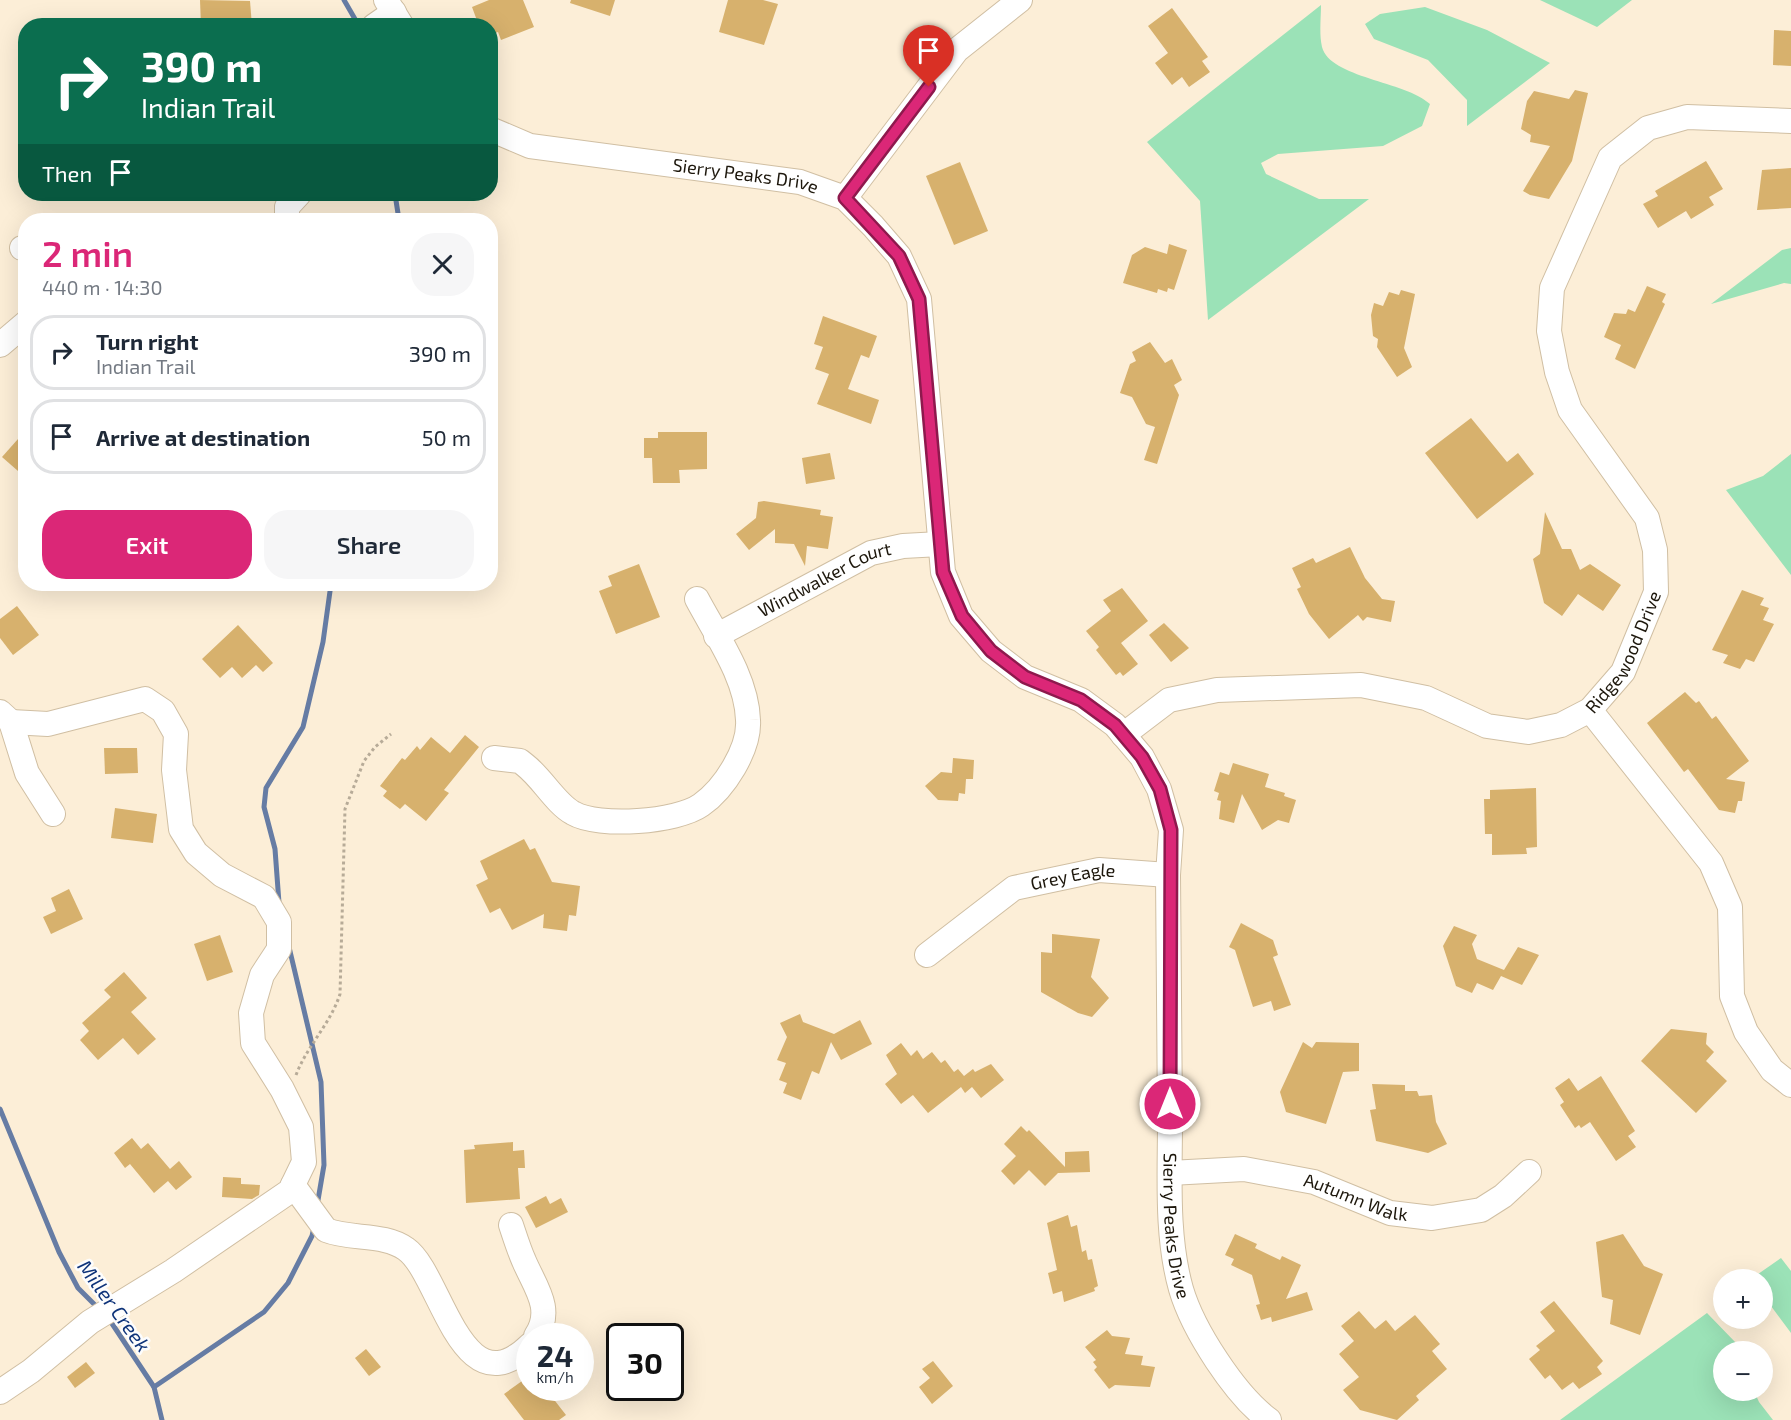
<!DOCTYPE html>
<html lang="en">
<head>
<meta charset="utf-8">
<style>
  body { margin:0; font-family:"Exo 2",sans-serif; background:#f6f6f7; color:#1f2937; height:100vh; display:flex; flex-direction:column; font-size:22px; white-space:nowrap }
  * { box-sizing:border-box; margin:0 }
  p { font-size:20px; color:#747a83 }
  .icon { flex:none; width:33px; height:33px; fill:none; stroke:currentColor; stroke-width:2; stroke-linecap:round; stroke-linejoin:round }
  .map { position:relative; flex:1; overflow:hidden }
  .details { position:absolute; left:18px; top:213px; width:480px; height:378px; display:flex; flex-direction:column; background:#fff; border-radius:24px; box-shadow:0 6px 24px #0002 }
  .details>* { flex:none }
  .hud { position:absolute; left:18px; top:18px; width:480px; height:183px; border-radius:24px; box-shadow:0 6px 24px #0002; background:#0b6e4f; color:#fff; overflow:hidden }
  .fabs { position:absolute; left:1713px; top:1269px; display:grid; gap:12px }
  .fabs a { display:grid; place-items:center; width:60px; height:60px; border-radius:50%; background:#fff; box-shadow:0 6px 24px #0002; font-size:30px }
  .speed { position:absolute; left:516px; top:1323px; display:flex; gap:12px; font-size:30px; font-weight:700; text-align:center }
  .speed>* { display:grid; place-content:center; width:78px; height:78px; border-radius:50%; background:#fff; box-shadow:0 6px 24px #0002; line-height:1 }
  .speed small { font-size:15px; font-weight:400 }
  .speed .limit { border:3px solid #111; border-radius:9px; background:#fff; color:#111 }
  .pin { position:absolute; display:grid; place-items:center; width:51px; height:51px; color:#fff; margin:-62px -26px; border-radius:50% 50% 50% 0; rotate:-45deg; box-shadow:0 0 6px #0007 }
  .pin .icon { rotate:45deg }
  .me { position:absolute; width:66px; margin:-33px; rotate:0deg; stroke-linejoin:round; filter:drop-shadow(0 0 4px #0008) }
  .turn { display:flex; align-items:center; gap:21px; height:126px; padding:0 24px; font-size:27px }
  .turn .icon { width:78px; height:78px; stroke-width:2.5 }
  .turn b { display:block; font-size:42px; line-height:51px }
  .then { display:flex; align-items:center; height:57px; padding:0 24px; background:#0003; gap:12px; font-size:22px }
  .round { display:grid; place-items:center; flex:none; width:63px; height:63px; border-radius:24px; background:#f6f6f7 }
  .overview { display:flex; align-items:center; justify-content:space-between; height:102px; padding:0 24px }
  h1 { font-size:36px; font-weight:600; line-height:45px; color:#db2777 }
  .action { display:flex; gap:12px; margin-top:auto; padding:12px 24px }
  .action a { flex:1; height:69px; border-radius:24px; background:#db2777; color:#fff; font-size:24px; font-weight:600; line-height:69px; text-align:center }
  .action a+a { background:#f6f6f7; color:#1f2937 }
  ul { padding:0; list-style:none }
  li { display:flex; align-items:center; gap:18px; height:75px; margin:0 12px 9px; padding:0 12px; border:3px solid #e0e1e3; border-radius:24px }
  li div { flex:1 }
  li b { display:block; font-size:22px }
  li em { font-style:normal }
  .map>svg:first-child { display:block }
</style>
</head>
<body>
<div class="map">
<svg width="1791" height="1420" viewBox="0 0 1791 1420">
  <rect width="100%" height="100%" fill="#fceed7"/>
  <g fill="#9be2b7">
    <path d="M 1540,0 L 1632,0 L 1597,27 Z"/>
    <path d="M 1321,5 C 1321,18 1319,34 1322,47 C 1330,78 1405,81 1430,104 L 1422,126 L 1383,146 L 1278,154 L 1261,163 L 1266,174 L 1319,199 L 1369,199 L 1208,320 L 1200,201 L 1147,142 Z"/>
    <path d="M 1425,7 L 1487,30 L 1550,63 L 1467,126 L 1467,100 L 1428,60 L 1374,39 L 1365,24 L 1380,14 Z"/>
    <path d="M 1791,248 L 1791,284 L 1784,283 L 1711,304 L 1782,250 Z"/>
    <path d="M 1791,454 L 1791,575 L 1726,490 L 1763,476 Z"/>
    <path d="M 1781,1258 L 1791,1271 L 1791,1333 L 1771,1306 L 1763,1301 L 1762,1280 L 1751,1279 Z"/>
    <path d="M 1707,1313 L 1736,1343 L 1739,1351 L 1724,1352 L 1724,1390 L 1754,1391 L 1759,1402 L 1773,1420 L 1560,1420 Z"/>
  </g>
  <g fill="none" stroke-linecap="round" stroke-linejoin="round">
    <g stroke="#667ca4" stroke-width="5">
      <path d="M 344,0 L 359,26"/>
      <path d="M 395,194 L 399,220"/>
      <path d="M 279,903 L 275,849 L 264,807 L 266,788 L 303,727 L 323,642 L 331,584"/>
      <path d="M 289,947 L 321,1082 L 324,1165 L 317,1206"/>
      <path d="M 0,1109 L 59,1252 L 78,1288 L 100,1310"/>
      <path d="M 109,1319 L 154,1387 L 162,1420"/>
      <path d="M 154,1387 L 264,1312 L 288,1283 L 312,1236 L 314,1227"/>
    </g>
  </g>
  <g fill="#d7b16d">
    <path d="M 200,0 L 250,1 L 252,26 L 201,26 Z"/>
    <path d="M 489,0 L 523,0 L 534,27 L 501,40 L 498,32 L 490,35 L 490,26 L 479,26 L 472,7 Z"/>
    <path d="M 571,0 L 615,0 L 610,16 L 570,3 Z"/>
    <path d="M 728,0 L 763,0 L 778,4 L 764,45 L 719,32 Z"/>
    <path d="M 1172,8 L 1208,57 L 1202,61 L 1210,72 L 1189,87 L 1182,77 L 1172,85 L 1155,63 L 1168,53 L 1148,26 Z"/>
    <path d="M 1774,30 L 1791,31 L 1791,66 L 1773,65 Z"/>
    <path d="M 1575,90 L 1588,93 L 1572,161 L 1549,199 L 1530,195 L 1523,191 L 1550,146 L 1530,142 L 1531,135 L 1521,129 L 1527,101 L 1534,91 L 1569,99 Z"/>
    <path d="M 1706,161 L 1723,189 L 1709,197 L 1714,205 L 1691,219 L 1686,211 L 1658,228 L 1643,204 L 1658,196 L 1655,191 Z"/>
    <path d="M 960,162 L 988,231 L 954,245 L 926,176 Z"/>
    <path d="M 1791,168 L 1791,208 L 1757,210 L 1762,170 Z"/>
    <path d="M 1169,244 L 1187,250 L 1174,290 L 1168,288 L 1167,292 L 1158,289 L 1157,293 L 1123,283 L 1132,255 L 1145,247 L 1167,254 Z"/>
    <path d="M 1647,286 L 1666,294 L 1662,302 L 1665,304 L 1635,369 L 1615,359 L 1621,345 L 1604,337 L 1614,313 L 1626,314 L 1628,309 L 1635,312 Z"/>
    <path d="M 1401,290 L 1415,294 L 1404,348 L 1412,367 L 1397,377 L 1377,347 L 1378,339 L 1373,336 L 1371,315 L 1374,303 L 1383,306 L 1389,292 L 1399,295 Z"/>
    <path d="M 823,316 L 877,336 L 869,358 L 861,355 L 848,389 L 879,400 L 871,424 L 817,404 L 829,374 L 815,369 L 823,347 L 814,344 Z"/>
    <path d="M 1150,342 L 1165,363 L 1172,359 L 1182,380 L 1174,385 L 1179,395 L 1157,464 L 1144,460 L 1155,427 L 1146,424 L 1132,397 L 1120,393 L 1130,364 L 1136,361 L 1132,352 Z"/>
    <path d="M 1471,418 L 1507,462 L 1518,453 L 1534,474 L 1477,519 L 1425,453 Z"/>
    <path d="M 26,430 L 26,478 L 2,457 Z"/>
    <path d="M 658,432 L 707,432 L 707,469 L 679,470 L 680,483 L 653,483 L 652,458 L 644,458 L 644,438 L 658,438 Z"/>
    <path d="M 830,453 L 835,479 L 806,484 L 802,458 Z"/>
    <path d="M 764,501 L 821,510 L 820,515 L 833,517 L 828,549 L 807,546 L 805,566 L 794,544 L 775,543 L 775,529 L 749,550 L 736,534 L 756,518 L 758,502 Z"/>
    <path d="M 1545,512 L 1562,549 L 1571,549 L 1580,570 L 1590,564 L 1621,585 L 1603,611 L 1578,594 L 1562,616 L 1544,603 L 1533,559 L 1540,554 Z"/>
    <path d="M 1350,547 L 1365,578 L 1382,599 L 1395,601 L 1391,622 L 1367,617 L 1363,621 L 1358,615 L 1329,639 L 1309,614 L 1297,589 L 1301,587 L 1292,568 L 1313,558 L 1316,563 Z"/>
    <path d="M 639,564 L 660,617 L 616,634 L 599,591 L 612,586 L 608,576 Z"/>
    <path d="M 1122,588 L 1148,621 L 1121,643 L 1138,664 L 1123,676 L 1120,672 L 1116,675 L 1096,650 L 1099,647 L 1086,631 L 1111,611 L 1103,600 Z"/>
    <path d="M 1742,590 L 1764,598 L 1760,605 L 1769,608 L 1763,620 L 1774,624 L 1754,662 L 1746,659 L 1740,669 L 1723,663 L 1728,655 L 1712,650 Z"/>
    <path d="M 17,606 L 39,635 L 13,655 L 0,638 L 0,619 Z"/>
    <path d="M 1164,623 L 1189,648 L 1171,662 L 1149,635 Z"/>
    <path d="M 238,625 L 273,663 L 263,672 L 256,665 L 242,678 L 232,667 L 220,678 L 202,659 Z"/>
    <path d="M 1685,692 L 1696,703 L 1699,701 L 1712,719 L 1716,716 L 1749,761 L 1726,779 L 1745,782 L 1742,801 L 1738,801 L 1735,813 L 1719,810 L 1688,769 L 1684,772 L 1647,723 Z"/>
    <path d="M 465,735 L 479,747 L 444,790 L 449,793 L 426,821 L 405,804 L 400,809 L 383,796 L 387,791 L 380,786 L 402,758 L 405,760 L 417,746 L 420,750 L 431,737 L 450,753 Z"/>
    <path d="M 104,748 L 137,748 L 138,773 L 105,774 Z"/>
    <path d="M 953,758 L 974,760 L 973,779 L 966,779 L 965,794 L 959,793 L 958,801 L 938,800 L 925,786 L 941,772 L 952,773 Z"/>
    <path d="M 1233,763 L 1269,774 L 1265,787 L 1285,793 L 1284,796 L 1296,800 L 1289,823 L 1278,820 L 1262,830 L 1242,794 L 1234,823 L 1219,819 L 1221,801 L 1217,800 L 1219,793 L 1214,791 L 1220,772 L 1229,775 Z"/>
    <path d="M 1536,788 L 1537,847 L 1526,848 L 1527,854 L 1492,855 L 1492,834 L 1485,834 L 1484,799 L 1490,799 L 1490,790 Z"/>
    <path d="M 115,808 L 157,814 L 153,843 L 111,838 Z"/>
    <path d="M 524,839 L 530,850 L 535,848 L 552,882 L 580,886 L 576,916 L 569,915 L 567,931 L 543,928 L 544,914 L 512,930 L 500,908 L 490,913 L 476,885 L 488,879 L 480,861 Z"/>
    <path d="M 69,889 L 83,919 L 51,934 L 43,917 L 56,911 L 51,898 Z"/>
    <path d="M 1241,923 L 1273,940 L 1278,955 L 1273,957 L 1291,1005 L 1274,1011 L 1271,1001 L 1253,1007 L 1235,950 L 1229,947 Z"/>
    <path d="M 1454,926 L 1477,935 L 1472,944 L 1477,959 L 1504,970 L 1518,947 L 1539,955 L 1522,985 L 1501,976 L 1493,990 L 1477,983 L 1472,993 L 1456,986 L 1443,946 Z"/>
    <path d="M 1052,934 L 1100,939 L 1091,977 L 1109,998 L 1092,1017 L 1078,1013 L 1041,992 L 1041,952 L 1052,953 Z"/>
    <path d="M 220,935 L 233,972 L 207,981 L 194,944 Z"/>
    <path d="M 124,972 L 147,998 L 131,1012 L 156,1039 L 138,1055 L 123,1038 L 98,1060 L 80,1040 L 89,1031 L 82,1023 L 111,997 L 104,990 Z"/>
    <path d="M 800,1014 L 803,1022 L 834,1034 L 860,1020 L 872,1044 L 841,1060 L 831,1042 L 819,1074 L 812,1071 L 801,1100 L 783,1093 L 787,1083 L 779,1080 L 786,1063 L 777,1060 L 787,1037 L 780,1023 Z"/>
    <path d="M 1671,1029 L 1707,1033 L 1706,1044 L 1714,1052 L 1706,1061 L 1727,1081 L 1696,1113 L 1641,1061 Z"/>
    <path d="M 1303,1042 L 1312,1048 L 1316,1042 L 1359,1043 L 1359,1071 L 1343,1072 L 1326,1124 L 1286,1112 L 1280,1092 Z"/>
    <path d="M 901,1043 L 911,1056 L 917,1050 L 923,1059 L 932,1052 L 941,1063 L 945,1060 L 954,1072 L 958,1069 L 964,1076 L 973,1069 L 975,1072 L 991,1064 L 1004,1080 L 981,1098 L 972,1087 L 965,1093 L 961,1087 L 928,1113 L 913,1095 L 901,1104 L 885,1084 L 897,1074 L 886,1055 Z"/>
    <path d="M 1601,1076 L 1635,1131 L 1628,1136 L 1636,1147 L 1616,1161 L 1590,1122 L 1581,1128 L 1579,1125 L 1575,1128 L 1560,1105 L 1564,1102 L 1555,1088 L 1569,1078 L 1578,1091 Z"/>
    <path d="M 1372,1084 L 1405,1085 L 1405,1091 L 1417,1091 L 1419,1096 L 1432,1095 L 1436,1122 L 1447,1144 L 1428,1153 L 1376,1141 L 1370,1110 L 1376,1109 Z"/>
    <path d="M 1021,1126 L 1027,1132 L 1029,1130 L 1065,1167 L 1065,1152 L 1089,1151 L 1090,1172 L 1058,1173 L 1045,1186 L 1029,1170 L 1014,1185 L 1001,1171 L 1016,1156 L 1004,1144 Z"/>
    <path d="M 132,1138 L 141,1149 L 148,1143 L 170,1169 L 179,1161 L 192,1177 L 176,1190 L 168,1181 L 154,1193 L 130,1164 L 125,1168 L 114,1153 Z"/>
    <path d="M 513,1142 L 513,1151 L 524,1150 L 525,1168 L 518,1168 L 520,1199 L 466,1203 L 464,1150 L 475,1149 L 474,1145 Z"/>
    <path d="M 223,1177 L 241,1178 L 241,1184 L 260,1185 L 259,1195 L 252,1199 L 222,1197 Z"/>
    <path d="M 546,1196 L 550,1204 L 561,1198 L 568,1212 L 536,1228 L 525,1207 Z"/>
    <path d="M 1068,1215 L 1071,1227 L 1077,1225 L 1082,1252 L 1086,1250 L 1088,1260 L 1092,1259 L 1098,1286 L 1094,1288 L 1095,1291 L 1064,1302 L 1062,1291 L 1053,1294 L 1048,1273 L 1057,1270 L 1047,1223 Z"/>
    <path d="M 1235,1234 L 1257,1244 L 1255,1248 L 1280,1260 L 1282,1256 L 1301,1265 L 1286,1299 L 1307,1292 L 1313,1310 L 1272,1322 L 1271,1317 L 1261,1320 L 1256,1305 L 1260,1304 L 1252,1275 L 1231,1265 L 1234,1259 L 1225,1255 Z"/>
    <path d="M 1623,1234 L 1644,1266 L 1663,1274 L 1640,1335 L 1610,1324 L 1613,1300 L 1602,1297 L 1596,1242 Z"/>
    <path d="M 1554,1301 L 1603,1361 L 1597,1367 L 1602,1374 L 1579,1389 L 1573,1382 L 1562,1390 L 1550,1375 L 1545,1379 L 1529,1359 L 1540,1350 L 1536,1346 L 1555,1331 L 1540,1312 Z"/>
    <path d="M 1359,1311 L 1375,1329 L 1386,1320 L 1395,1331 L 1415,1315 L 1440,1344 L 1432,1351 L 1447,1369 L 1416,1396 L 1419,1400 L 1397,1420 L 1360,1410 L 1343,1390 L 1359,1377 L 1339,1354 L 1354,1341 L 1341,1326 Z"/>
    <path d="M 1107,1330 L 1112,1336 L 1130,1338 L 1125,1354 L 1143,1356 L 1141,1365 L 1155,1367 L 1150,1387 L 1115,1385 L 1109,1389 L 1094,1370 L 1097,1367 L 1093,1362 L 1096,1360 L 1085,1347 Z"/>
    <path d="M 366,1349 L 381,1367 L 369,1376 L 355,1358 Z"/>
    <path d="M 933,1361 L 953,1386 L 932,1404 L 919,1387 L 930,1378 L 922,1369 Z"/>
    <path d="M 86,1362 L 95,1373 L 75,1388 L 67,1377 Z"/>
    <path d="M 522,1381 L 527,1388 L 545,1388 L 566,1415 L 559,1420 L 524,1420 L 504,1394 Z"/>
  </g>
  <g fill="none" stroke-linecap="round" stroke-linejoin="round">
    <defs>
      <g id="minor">
        <path d="M 386,0 L 402,26"/>
        <path d="M 374,26 L 394,12"/>
        <path id="s1" d="M 490,129 L 530,146 L 800,182 L 845,198 L 873,226 L 899,256 L 919,299 L 943,572 L 961,616 L 991,651 L 1025,677 L 1081,700 L 1115,725 L 1142,757 L 1159,789 L 1171,830 L 1168,875 C 1169,957 1169,1039 1170,1121 C 1170,1176 1166,1236 1181,1289 C 1193,1330 1235,1395 1269,1420"/>
        <path d="M 845,198 L 957,50 L 1020,0"/>
        <path d="M 287,220 L 287,207 L 299,194"/>
        <path d="M 22,248 L 26,249"/>
        <path d="M 0,345 L 26,323"/>
        <path id="s2" d="M 716,636 L 871,553 L 903,546 L 940,544"/>
        <path d="M 1590,710 L 1711,863 L 1730,907 L 1732,996 L 1746,1032 L 1772,1070 L 1791,1085"/>
        <path d="M 0,712 L 11,722 L 27,773 L 53,814"/>
        <path id="s3" d="M 1123,735 L 1169,700 L 1217,690 L 1361,685 L 1426,698 L 1487,726 L 1528,732 L 1561,725 L 1590,710 L 1623,672 L 1656,592 L 1655,550 L 1647,518 L 1570,410 L 1557,372 L 1549,331 L 1552,288 L 1610,158 L 1648,128 L 1687,117 L 1791,121"/>
        <path d="M 494,758 L 520,761 L 525,765 C 542,778 556,804 573,813 C 599,828 677,822 701,805 C 724,789 750,749 748,720 C 747,678 716,635 697,599"/>
        <path id="s4" d="M 927,955 L 1014,888 L 1099,870 L 1168,875"/>
        <path id="s5" d="M 1170,1173 L 1244,1169 L 1314,1182 L 1390,1213 L 1432,1218 L 1481,1210 L 1503,1196 L 1529,1172"/>
        <path d="M 293,1185 L 326,1230 C 351,1240 384,1233 406,1249 C 441,1273 461,1412 530,1345"/>
        <path d="M 511,1225 C 515,1237 519,1250 524,1261 C 535,1287 554,1309 536,1336"/>
        <path d="M 0,1392 L 31,1371 L 90,1322 L 173,1271 L 290,1191 L 304,1162 L 301,1127 L 282,1089 L 253,1043 L 251,1013 L 262,975 L 279,949 L 279,922 L 264,897 L 222,875 L 196,853 L 181,829 L 174,770 L 176,734 L 163,711 L 145,699 L 48,724 L 11,722"/>
      </g>
    </defs>
    <use href="#minor" stroke="#d0bfa3" stroke-width="26"/>
    <path stroke="#b7ab98" stroke-width="3" stroke-dasharray="3 3" stroke-linecap="butt" d="M 296,1075 C 307,1046 331,1023 340,994 L 345,809 L 364,761 L 375,747 L 391,734"/>
    <use href="#minor" stroke="#fff" stroke-width="24"/>
  </g>
  <g fill="none" stroke-linecap="round" stroke-linejoin="round">
    <defs>
      <path id="route" d="M 929,87 L 845,198 L 899,256 L 919,299 L 943,572 L 962,616 L 991,651 L 1025,677 L 1081,700 L 1115,725 L 1142,757 L 1160,789 L 1171,830 L 1170,1104"/>
    </defs>
    <use href="#route" stroke="#8e194d" stroke-width="15"/>
    <use href="#route" stroke="#db2777" stroke-width="10"/>
  </g>
  <g text-anchor="middle" stroke-width="5" stroke-linejoin="round" paint-order="stroke">
    <g font-size="18" fill="#1d170c" stroke="#fdfdfd">
      <text dy="6" stroke="none"><textPath href="#s1" startOffset="261">Sierry Peaks Drive</textPath></text>
      <text dy="6" stroke="none"><textPath href="#s2" startOffset="123">Windwalker Court</textPath></text>
      <text dy="6" stroke="none"><textPath href="#s3" startOffset="560">Ridgewood Drive</textPath></text>
      <text dy="6" stroke="none"><textPath href="#s4" startOffset="170">Grey Eagle</textPath></text>
      <text dy="6" stroke="none"><textPath href="#s5" startOffset="190">Autumn Walk</textPath></text>
      <text dy="6" stroke="none"><textPath href="#s1" startOffset="1521">Sierry Peaks Drive</textPath></text>
    </g>
    <g font-size="20" font-style="italic" fill="#0f347a" stroke="#fdfdfd">
      <text transform="translate(114 1306) rotate(54)" y="7">Miller Creek</text>
    </g>
  </g>
</svg>
<div class="fabs">
<a>+</a>
<a>−</a>
</div>
<div class="speed"><div>24<small>km/h</small></div><div class="limit">30</div></div>
<div class="pin" style="left:929px;top:87px;background:#d93025"><svg class="icon" aria-label="arrive" viewBox="0 0 24 24"><path d="M6 21V4h12l-3 4 3 4H6"/></svg></div>
<svg class="me" style="left:1170px;top:1104px" viewBox="-20 -20 40 40"><circle r="17" fill="#db2777" stroke="#fff" stroke-width="3"/><path d="M0-11L8 9 0 5-8 9z" fill="#fff"/></svg>
<div class="hud">
<div class="turn"><svg class="icon" aria-label="right" viewBox="0 0 24 24"><path d="M7 20v-9h11M14 6l5 5-5 5"/></svg><div><b>390 m</b>Indian Trail</div></div>
<div class="then">Then<svg class="icon" aria-label="arrive" viewBox="0 0 24 24"><path d="M6 21V4h12l-3 4 3 4H6"/></svg></div>
</div>
<section class="details">
<div class="overview"><div><h1>2 min</h1><p>440 m · 14:30</p></div><a class="round"><svg class="icon" aria-label="close" viewBox="0 0 24 24"><path d="M6 6l12 12M18 6L6 18"/></svg></a></div>
<ul>
<li><svg class="icon" aria-label="right" viewBox="0 0 24 24"><path d="M7 20v-9h11M14 6l5 5-5 5"/></svg><div><b>Turn right</b><p>Indian Trail</p></div><em>390 m</em></li>
<li><svg class="icon" aria-label="arrive" viewBox="0 0 24 24"><path d="M6 21V4h12l-3 4 3 4H6"/></svg><div><b>Arrive at destination</b></div><em>50 m</em></li>
</ul>
<div class="action"><a>Exit</a><a>Share</a></div>
</section>
</div>
</body>
</html>
